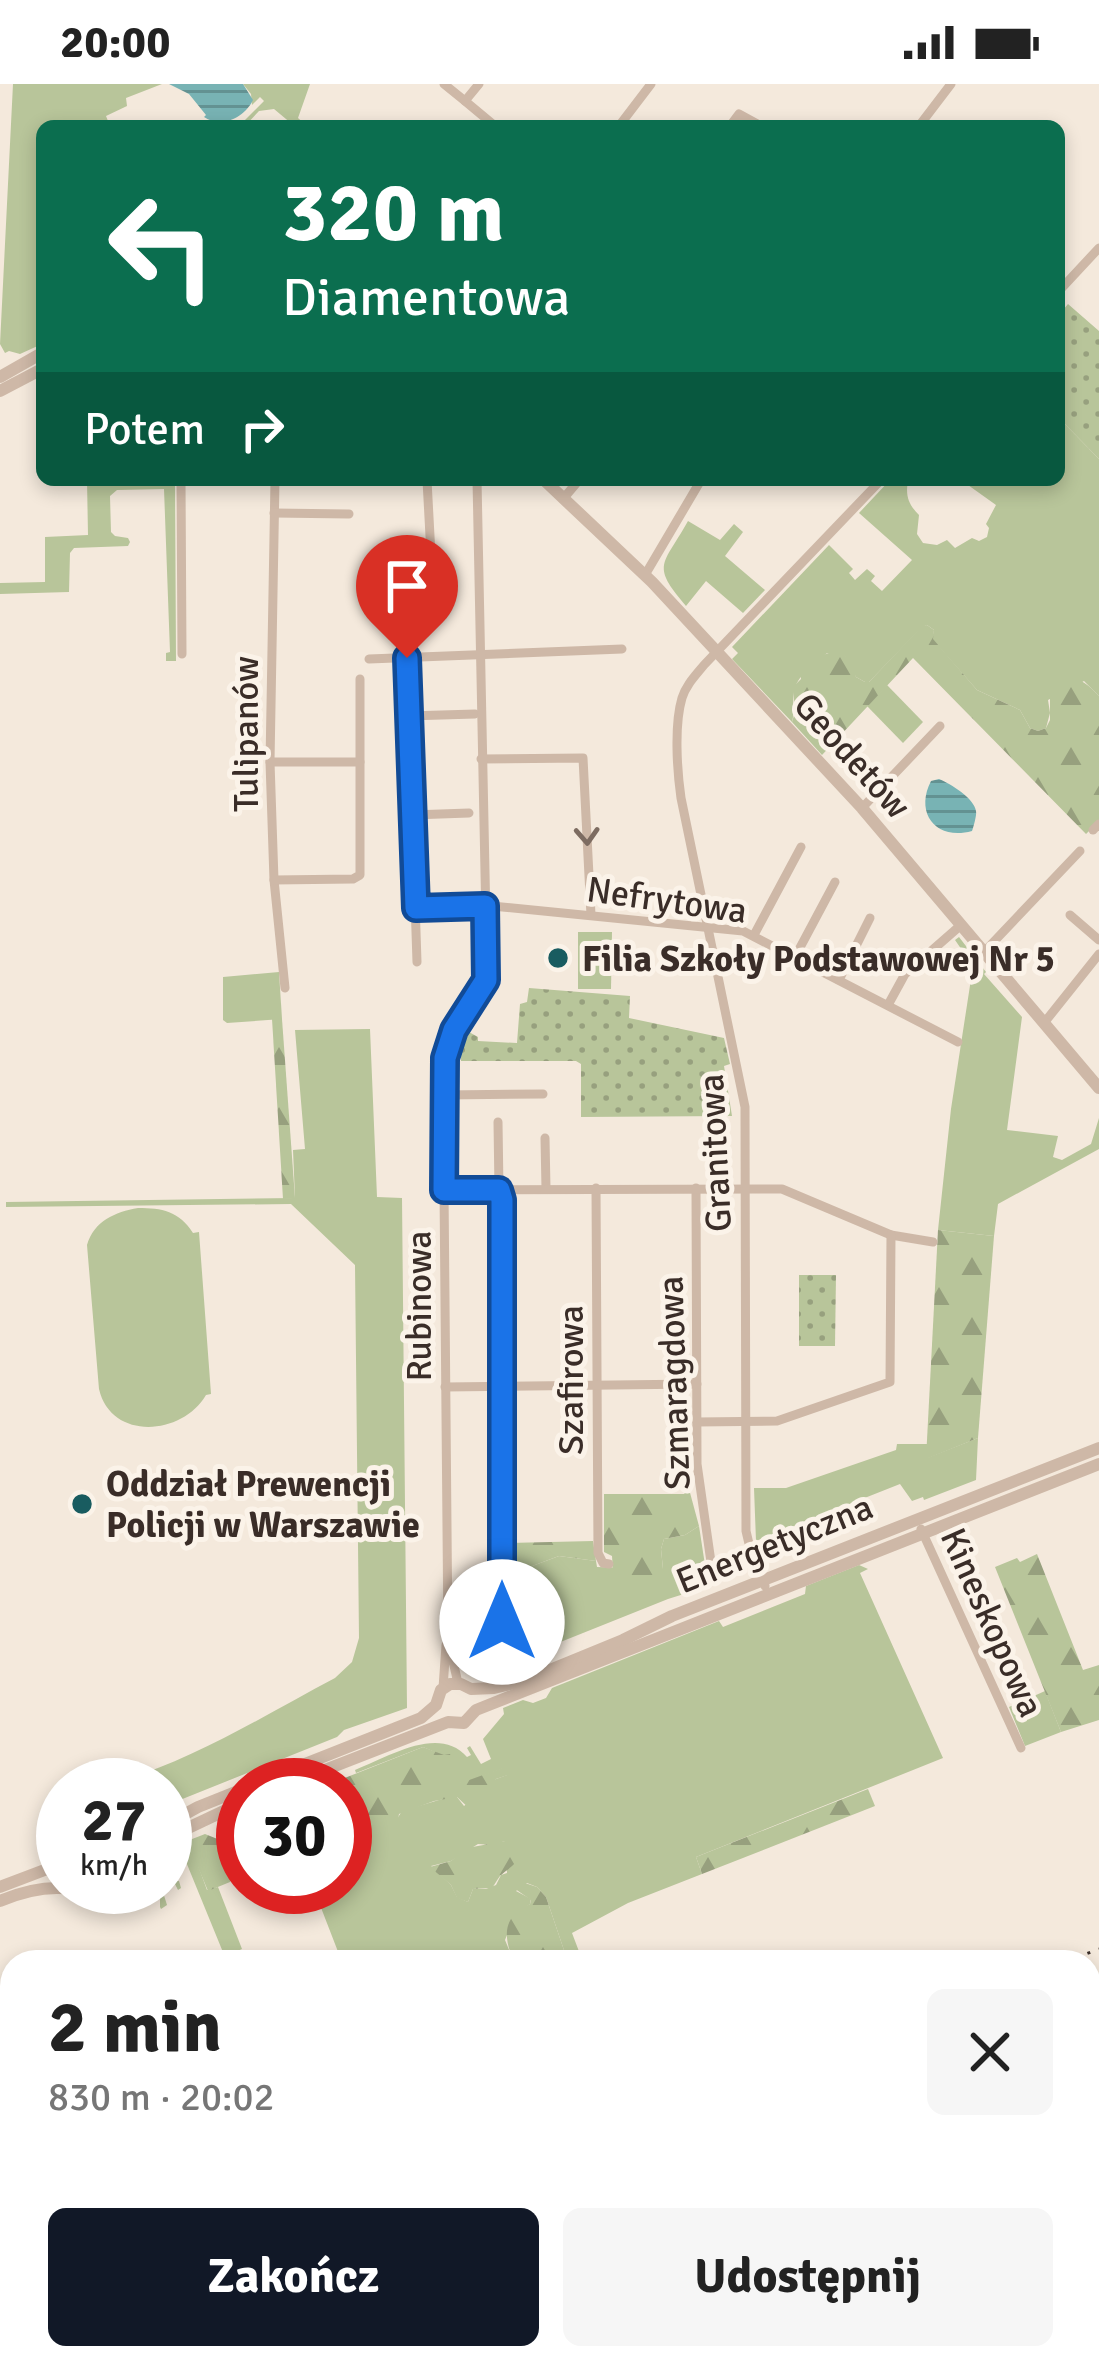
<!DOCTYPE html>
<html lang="pl">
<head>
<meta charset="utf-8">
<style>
  body { margin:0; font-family:Signika,sans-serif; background:#f6f6f6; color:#222; height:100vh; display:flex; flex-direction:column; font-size:45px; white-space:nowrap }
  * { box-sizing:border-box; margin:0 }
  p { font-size:39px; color:#767676 }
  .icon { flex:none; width:66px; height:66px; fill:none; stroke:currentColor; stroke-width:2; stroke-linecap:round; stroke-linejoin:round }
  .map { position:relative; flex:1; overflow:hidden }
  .sheet { position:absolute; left:0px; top:1866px; width:1101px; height:420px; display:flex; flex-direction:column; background:#fff; border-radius:36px 36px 0 0; box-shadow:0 6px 18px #0003 }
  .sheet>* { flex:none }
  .guide { position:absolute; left:36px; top:36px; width:1029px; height:366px; border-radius:18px; box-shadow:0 6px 18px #0003; background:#0b6e4f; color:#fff; overflow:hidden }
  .speed { position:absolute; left:36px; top:1674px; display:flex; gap:24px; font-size:60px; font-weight:700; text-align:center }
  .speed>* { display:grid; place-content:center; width:156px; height:156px; border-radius:50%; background:#fff; box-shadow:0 6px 18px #0003; line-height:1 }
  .speed small { font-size:30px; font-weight:400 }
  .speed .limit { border:18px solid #d22; background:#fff; color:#111 }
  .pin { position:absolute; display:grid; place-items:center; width:102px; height:102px; color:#fff; margin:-123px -51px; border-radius:50% 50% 50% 0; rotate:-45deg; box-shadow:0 0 12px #0007 }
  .pin .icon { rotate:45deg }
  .me { position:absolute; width:132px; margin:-66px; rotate:0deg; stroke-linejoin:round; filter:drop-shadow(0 0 9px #0008) }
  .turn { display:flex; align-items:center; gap:42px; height:252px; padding:0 48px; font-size:54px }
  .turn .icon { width:156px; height:156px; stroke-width:2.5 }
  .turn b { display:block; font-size:84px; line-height:102px }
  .then { display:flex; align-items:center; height:114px; padding:0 48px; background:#0003; gap:24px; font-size:45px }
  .round { display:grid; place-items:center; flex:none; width:126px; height:126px; border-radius:18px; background:#f6f6f6 }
  .summary { display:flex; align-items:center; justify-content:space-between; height:204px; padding:0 48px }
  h1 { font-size:72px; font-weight:800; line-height:90px }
  .button { display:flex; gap:24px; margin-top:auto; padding:24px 48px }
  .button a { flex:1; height:138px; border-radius:18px; background:#111827; color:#fff; font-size:48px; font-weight:800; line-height:138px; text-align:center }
  .button a+a { background:#f6f6f6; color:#222 }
  .status { display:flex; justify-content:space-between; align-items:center; height:84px; padding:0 60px; background:#fff; direction:ltr }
  .status svg { height:33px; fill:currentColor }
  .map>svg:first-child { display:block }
</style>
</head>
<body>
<div class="status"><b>20:00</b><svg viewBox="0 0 49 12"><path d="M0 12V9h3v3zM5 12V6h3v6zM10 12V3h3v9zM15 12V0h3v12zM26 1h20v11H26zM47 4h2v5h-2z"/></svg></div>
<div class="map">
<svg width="1099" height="2286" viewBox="0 0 1099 2286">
  <defs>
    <pattern id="forest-firs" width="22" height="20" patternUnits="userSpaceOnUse" patternTransform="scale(3)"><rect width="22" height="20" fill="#b8c59a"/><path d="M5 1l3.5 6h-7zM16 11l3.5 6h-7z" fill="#97a07e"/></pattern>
    <pattern id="park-dots" width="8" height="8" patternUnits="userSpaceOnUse" patternTransform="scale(3)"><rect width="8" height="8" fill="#b8c59a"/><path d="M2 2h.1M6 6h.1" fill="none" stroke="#97a07e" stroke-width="1.8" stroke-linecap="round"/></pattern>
    <pattern id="water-rules" width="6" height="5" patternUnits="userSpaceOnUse" patternTransform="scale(3)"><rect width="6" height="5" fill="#78b3b4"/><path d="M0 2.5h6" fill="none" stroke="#639292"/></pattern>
  </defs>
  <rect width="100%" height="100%" fill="#f4e9dc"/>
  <g fill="#b8c59a" fill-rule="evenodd">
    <path d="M 13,0 L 162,0 L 126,14 L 127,22 L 106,32 L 110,42 L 42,42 L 42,260 L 20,270 L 9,267 L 5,269 L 0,260 Z"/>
    <path d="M 243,0 L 310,0 L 298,34 L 307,42 L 292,40 L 274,25 L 259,27 L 245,42 L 239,42 L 264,17 L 260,13 L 252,21 L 251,10 Z"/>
    <path d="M 1059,334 L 1099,375 L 1099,612 L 1084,597 L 1048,616 L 1050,629 L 1046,644 L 1038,647 L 1030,644 L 1020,626 L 977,606 L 932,555 L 934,546 L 927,541 L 922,543 L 869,598 L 865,598 L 856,593 L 845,572 L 827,569 C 815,580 796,592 794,608 C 792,619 795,627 792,638 L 732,575 L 738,569 L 732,563 L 829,461 L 853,485 L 849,489 L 855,496 L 867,485 L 875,492 L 871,497 L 882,507 L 912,476 L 859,429 L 890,396 L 915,396 L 915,398 L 908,397 C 905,412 909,421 919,431 L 917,450 L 923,459 L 937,461 L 947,456 L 955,464 L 972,454 L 979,457 L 987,453 L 989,444 L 986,440 L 996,421 L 968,401 L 966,396 L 1059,396 Z"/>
    <path d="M 87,396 L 175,396 L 176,577 L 166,577 L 166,569 L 170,568 L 164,405 L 117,406 L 110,412 L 111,448 L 115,452 L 128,454 L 130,458 L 128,462 L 74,464 L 70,469 L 69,508 L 0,510 L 0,499 L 45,498 L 45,453 L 88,451 Z"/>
    <path d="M 688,437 L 720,456 L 734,440 L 743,448 L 725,472 L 765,506 L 743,529 L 706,497 L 686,522 C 650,480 663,482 688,437 Z"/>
    <path d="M 887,601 L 923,638 L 903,659 L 867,622 Z"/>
    <path d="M 578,848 L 612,848 L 611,905 L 578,905 Z"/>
    <path d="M 959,853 L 986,888 L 984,890 L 1022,933 L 1007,1046 L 1058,1052 L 1053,1073 L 1062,1076 L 1091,1060 L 1099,1034 L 1099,1065 L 998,1120 L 994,1152 L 938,1146 L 951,1025 L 973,882 L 955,856 Z"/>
    <path d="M 279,888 L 282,935 L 227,939 L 223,936 L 223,893 Z"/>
    <path d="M 370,945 L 377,1113 L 402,1114 L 407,1624 L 344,1646 L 337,1653 L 165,1722 L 165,1701 L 106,1701 C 188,1680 261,1633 335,1594 L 352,1578 L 359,1554 L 355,1181 L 291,1120 L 6,1123 L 6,1118 L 295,1114 L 293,1066 L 305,1065 L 295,946 Z"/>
    <path d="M 138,1124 C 162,1124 179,1127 193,1149 L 199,1148 L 211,1310 L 206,1311 C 182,1352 111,1357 99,1305 L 87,1161 C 94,1137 115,1128 138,1124 Z"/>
    <path d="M 978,1354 L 976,1396 L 924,1416 L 923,1413 L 912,1417 L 900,1400 L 756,1457 L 754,1404 L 786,1404 L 896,1366 L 897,1360 L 927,1360 L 927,1374 Z"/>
    <path d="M 699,1442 L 705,1481 L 701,1489 L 703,1504 L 668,1515 L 523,1573 L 491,1584 L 478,1585 L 515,1569 L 515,1558 L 510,1550 L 508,1491 L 559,1472 L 596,1477 L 597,1483 L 663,1485 L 661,1465 L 664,1455 L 685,1451 Z"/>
    <path d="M 859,1481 L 868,1485 L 860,1489 L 943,1674 L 696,1773 L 702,1790 L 628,1819 L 572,1849 L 583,1878 L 568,1878 L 546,1813 L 537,1803 L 527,1799 L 516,1807 L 531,1815 L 530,1820 L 515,1831 L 505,1856 L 514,1878 L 371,1878 L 362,1867 L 353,1870 L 360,1878 L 342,1878 L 313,1803 L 345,1803 L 345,1719 L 352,1719 L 363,1741 L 397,1741 L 397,1735 L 402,1727 L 449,1713 L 457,1713 L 464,1722 L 496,1695 L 507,1691 L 504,1684 L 461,1700 L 444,1672 L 423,1663 L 356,1689 L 355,1686 C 390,1672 439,1641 467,1673 L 471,1671 L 467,1664 L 470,1662 L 481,1680 L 491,1675 L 483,1655 L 504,1630 L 503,1624 L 523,1616 L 533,1619 L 546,1614 L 552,1604 L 719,1537 L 723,1543 L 805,1510 L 806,1502 ZM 505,1757 L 507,1789 L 501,1791 L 496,1801 L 486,1805 L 473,1805 L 468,1818 L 457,1813 L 451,1801 L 431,1782 L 451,1777 L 478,1760 L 492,1761 Z"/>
    <path d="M 1045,1607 L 1061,1648 L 1025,1662 L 1009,1623 Z"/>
    <path d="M 188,1754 L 207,1806 L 218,1803 L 242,1865 L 233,1869 L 236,1878 L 227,1878 L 182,1768 L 178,1769 L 179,1775 L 172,1778 L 172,1783 L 167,1785 L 173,1797 L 179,1797 L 181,1804 L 178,1806 L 175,1800 L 162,1805 L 167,1821 L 161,1825 L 160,1823 L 160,1803 L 165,1803 C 165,1777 165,1769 188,1754 Z"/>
  </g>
  <g fill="url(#forest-firs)">
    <path d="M 927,541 L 934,546 L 933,555 L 977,606 L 1020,626 L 1030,644 L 1038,647 L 1046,644 L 1050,636 L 1050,609 C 1070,588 1080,592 1099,612 L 1099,737 L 1086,750 L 913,574 L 822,671 L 792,638 L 795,628 L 793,603 L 801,595 L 800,589 C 820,568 847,553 856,593 L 865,598 L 869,598 L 922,542 Z"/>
    <path d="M 272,935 L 282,935 L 295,1114 L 283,1115 Z"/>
    <path d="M 938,1146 L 994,1152 L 978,1354 L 926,1375 Z"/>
    <path d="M 689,1405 L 699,1442 L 685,1451 L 664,1455 L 661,1465 L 663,1485 L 656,1494 L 632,1496 L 613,1488 L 612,1472 L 604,1468 L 604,1410 L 684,1410 Z"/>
    <path d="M 593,1457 L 596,1477 L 559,1472 L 508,1491 L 508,1459 Z"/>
    <path d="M 1037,1470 L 1083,1586 L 1099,1581 L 1099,1636 L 1061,1648 L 995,1483 L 1017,1474 L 1020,1478 Z"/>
    <path d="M 510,1550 L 515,1558 L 515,1569 C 498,1576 477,1591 460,1580 L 459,1552 Z"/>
    <path d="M 423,1663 L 444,1671 L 450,1670 L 461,1699 L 505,1683 L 508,1691 L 496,1695 L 481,1725 L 471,1726 L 457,1713 L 434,1717 L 399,1730 L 396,1748 L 392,1750 C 365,1747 365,1742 352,1719 L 345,1719 L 345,1701 L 327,1701 Z"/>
    <path d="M 868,1705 L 875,1722 L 702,1790 L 696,1773 Z"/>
    <path d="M 205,1750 L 230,1760 L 239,1773 L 230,1798 L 208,1807 L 187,1757 Z"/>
    <path d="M 505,1757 L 517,1764 C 520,1782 510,1782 500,1792 C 497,1796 495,1800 492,1804 L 473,1805 L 468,1818 L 457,1814 L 451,1801 L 430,1783 L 451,1777 L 467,1764 Z"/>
    <path d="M 519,1797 L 537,1803 L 546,1813 L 568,1878 L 514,1878 C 503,1852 502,1833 530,1820 L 531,1816 L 511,1802 Z"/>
  </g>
  <g fill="url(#park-dots)">
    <path d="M 1068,220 L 1099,247 L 1099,375 L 1059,334 L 1059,239 L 1062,235 L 1059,231 Z"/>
    <path d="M 529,904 L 630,912 L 629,934 L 724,954 L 730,980 L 724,982 L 732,1032 L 581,1033 L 581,980 L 576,977 L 461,977 L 461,967 L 469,948 L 478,953 L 478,957 L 517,959 L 520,920 L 527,918 Z"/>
    <path d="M 799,1191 L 836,1191 L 835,1262 L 799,1262 Z"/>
  </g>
  <g fill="url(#water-rules)">
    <path d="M 169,0 L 243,0 L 253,16 C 245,33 222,45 204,33 L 206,31 L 189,10 Z"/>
    <path d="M 939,695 C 951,700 974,714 976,727 C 977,731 973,744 972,747 C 937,757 914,730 931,697 Z"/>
  </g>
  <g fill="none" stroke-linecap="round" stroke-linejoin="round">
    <g stroke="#ceb8a7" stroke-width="9">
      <path d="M 444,0 L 465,17"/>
      <path d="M 479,0 L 465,17 L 495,42"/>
      <path d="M 619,42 L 651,0"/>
      <path d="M 730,42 L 739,30 L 761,42"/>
      <path d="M 919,42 L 951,0"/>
      <path d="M 1059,207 L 1099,164"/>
      <path d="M 181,396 L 182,570"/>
      <path d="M 275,396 L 270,678 L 274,796 L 285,904"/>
      <path d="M 427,396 L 434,527"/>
      <path d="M 563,415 L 579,396"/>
      <path d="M 274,429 L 349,430"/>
      <path d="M 645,491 L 701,396"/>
      <path d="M 407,574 L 417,878"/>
      <path d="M 369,575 L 622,565"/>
      <path d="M 408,632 L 475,630"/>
      <path d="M 481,675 L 583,674 L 591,831"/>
      <path d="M 270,678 L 360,678"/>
      <path d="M 862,724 L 940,642"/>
      <path d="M 412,731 L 469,729"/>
      <path d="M 1093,746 L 1099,740"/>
      <path d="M 274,796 L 353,795 L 360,791 L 360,595"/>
      <path d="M 415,824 L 492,822 L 743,847 L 958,958"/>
      <path d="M 1070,831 L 1099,856"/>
      <path d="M 754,851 L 801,763"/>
      <path d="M 984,868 L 1080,767"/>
      <path d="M 795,873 L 835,798"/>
      <path d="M 839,896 L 870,834"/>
      <path d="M 888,921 L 905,890 L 961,841"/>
      <path d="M 1044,939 L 1099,870"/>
      <path d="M 444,1011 L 543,1010"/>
      <path d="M 498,1038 L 499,1106 L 502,1116 L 502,1539"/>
      <path d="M 545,1054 L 546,1105"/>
      <path d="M 596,1104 L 598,1469 L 603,1479 L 609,1480"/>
      <path d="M 696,1104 L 697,1380 L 713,1492"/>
      <path d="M 444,1106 L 782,1105 L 891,1151 L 933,1158"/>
      <path d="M 445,1303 L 697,1300"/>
      <path d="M 697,1338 L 777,1337 L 890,1298 L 891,1151"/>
      <path d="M 921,1445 L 1021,1664"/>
      <path d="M 765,1502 L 750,1464 L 746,1447 L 745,1023 L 681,714 C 677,686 674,641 682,614 C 686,601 695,592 704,581 L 881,396"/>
      <path d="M 458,1599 L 448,1556 L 443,992 L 448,959 L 483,903 L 487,886 L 477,396"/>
      <path d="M 443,1604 L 446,1561"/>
    </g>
    <g stroke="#ceb8a7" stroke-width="12">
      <path d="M 0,293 L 42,269"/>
      <path d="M 0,307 L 42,285"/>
      <path d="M 544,396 L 652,498 L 862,724 L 1099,1004"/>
      <path d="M 252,1701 L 421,1634 L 436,1621 L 441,1606 L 450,1600 L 461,1600 L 471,1605 L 494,1604 L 523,1597 L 623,1556 L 672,1532 L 1099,1364"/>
      <path d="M 286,1701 L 448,1638 L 464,1639 L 476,1626 L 1099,1380"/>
      <path d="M 165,1741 L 198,1723 L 243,1705"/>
      <path d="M 165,1762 L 188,1744 L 243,1718"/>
      <path d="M 0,1803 L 63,1779"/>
      <path d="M 0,1817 C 19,1809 37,1804 57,1804 C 85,1803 119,1821 142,1803"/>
    </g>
    <g stroke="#3a2d28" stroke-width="3" stroke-dasharray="3 9" stroke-linecap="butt">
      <path d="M 1065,1878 L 1099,1865"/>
      <path d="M 130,2286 L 154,2274"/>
    </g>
  </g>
  <defs><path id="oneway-chevron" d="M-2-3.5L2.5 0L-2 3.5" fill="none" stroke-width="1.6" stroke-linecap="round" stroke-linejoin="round" transform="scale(3)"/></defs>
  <use stroke="#7d6c61" href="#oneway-chevron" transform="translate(587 752) rotate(87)"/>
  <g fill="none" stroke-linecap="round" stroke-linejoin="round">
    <defs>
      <path id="route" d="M 407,574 L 416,824 L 485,822 L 486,896 L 454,946 L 445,974 L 444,1106 L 499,1106 L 502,1116 L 502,1538"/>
    </defs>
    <use href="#route" stroke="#114b97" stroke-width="30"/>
    <use href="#route" stroke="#1a73e8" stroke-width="21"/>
  </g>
  <g fill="#195c60" stroke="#fbf3e9" stroke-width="4.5">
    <circle cx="558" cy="874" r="12"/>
    <circle cx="82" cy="1420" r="12"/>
  </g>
  <g text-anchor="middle" stroke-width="10" stroke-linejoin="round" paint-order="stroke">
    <g font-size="36" fill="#3a2d28" stroke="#fbf3e9">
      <text transform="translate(245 650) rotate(-90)" y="13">Tulipanów</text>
      <text transform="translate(853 671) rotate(48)" y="13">Geodetów</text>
      <text transform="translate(667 815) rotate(8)" y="13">Nefrytowa</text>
      <text transform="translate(714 1069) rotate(-93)" y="13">Granitowa</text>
      <text transform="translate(418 1222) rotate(-90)" y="13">Rubinowa</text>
      <text transform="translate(570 1296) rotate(-90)" y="13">Szafirowa</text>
      <text transform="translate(673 1299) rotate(-92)" y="13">Szmaragdowa</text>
      <text transform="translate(774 1459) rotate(-22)" y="13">Energetyczna</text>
      <text transform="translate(993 1538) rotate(66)" y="13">Kineskopowa</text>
    </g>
    <g font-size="36" font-weight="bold" fill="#3a2d28" stroke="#fbf3e9" text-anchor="start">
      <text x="582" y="887">Filia Szkoły Podstawowej Nr 5</text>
      <text x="106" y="1412">Oddział Prewencji<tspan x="106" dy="41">Policji w Warszawie</tspan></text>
    </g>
  </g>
</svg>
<div class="speed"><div>27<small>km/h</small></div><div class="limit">30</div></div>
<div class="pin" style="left:407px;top:574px;background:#d93025"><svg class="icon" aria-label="arrive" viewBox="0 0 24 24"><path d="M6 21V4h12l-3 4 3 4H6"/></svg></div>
<svg class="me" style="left:502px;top:1538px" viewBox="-20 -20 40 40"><circle r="19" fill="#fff"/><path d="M0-13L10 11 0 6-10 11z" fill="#1a73e8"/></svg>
<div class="guide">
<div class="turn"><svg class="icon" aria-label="left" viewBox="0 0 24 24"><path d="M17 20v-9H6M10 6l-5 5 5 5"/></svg><div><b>320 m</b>Diamentowa</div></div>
<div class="then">Potem<svg class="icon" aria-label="right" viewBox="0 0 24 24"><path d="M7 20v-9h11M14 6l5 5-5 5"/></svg></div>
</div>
<section class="sheet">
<div class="summary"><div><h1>2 min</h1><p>830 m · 20:02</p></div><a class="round"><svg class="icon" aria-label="close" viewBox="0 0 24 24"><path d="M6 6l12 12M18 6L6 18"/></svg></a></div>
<div class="button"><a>Zakończ</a><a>Udostępnij</a></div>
</section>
</div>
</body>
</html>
